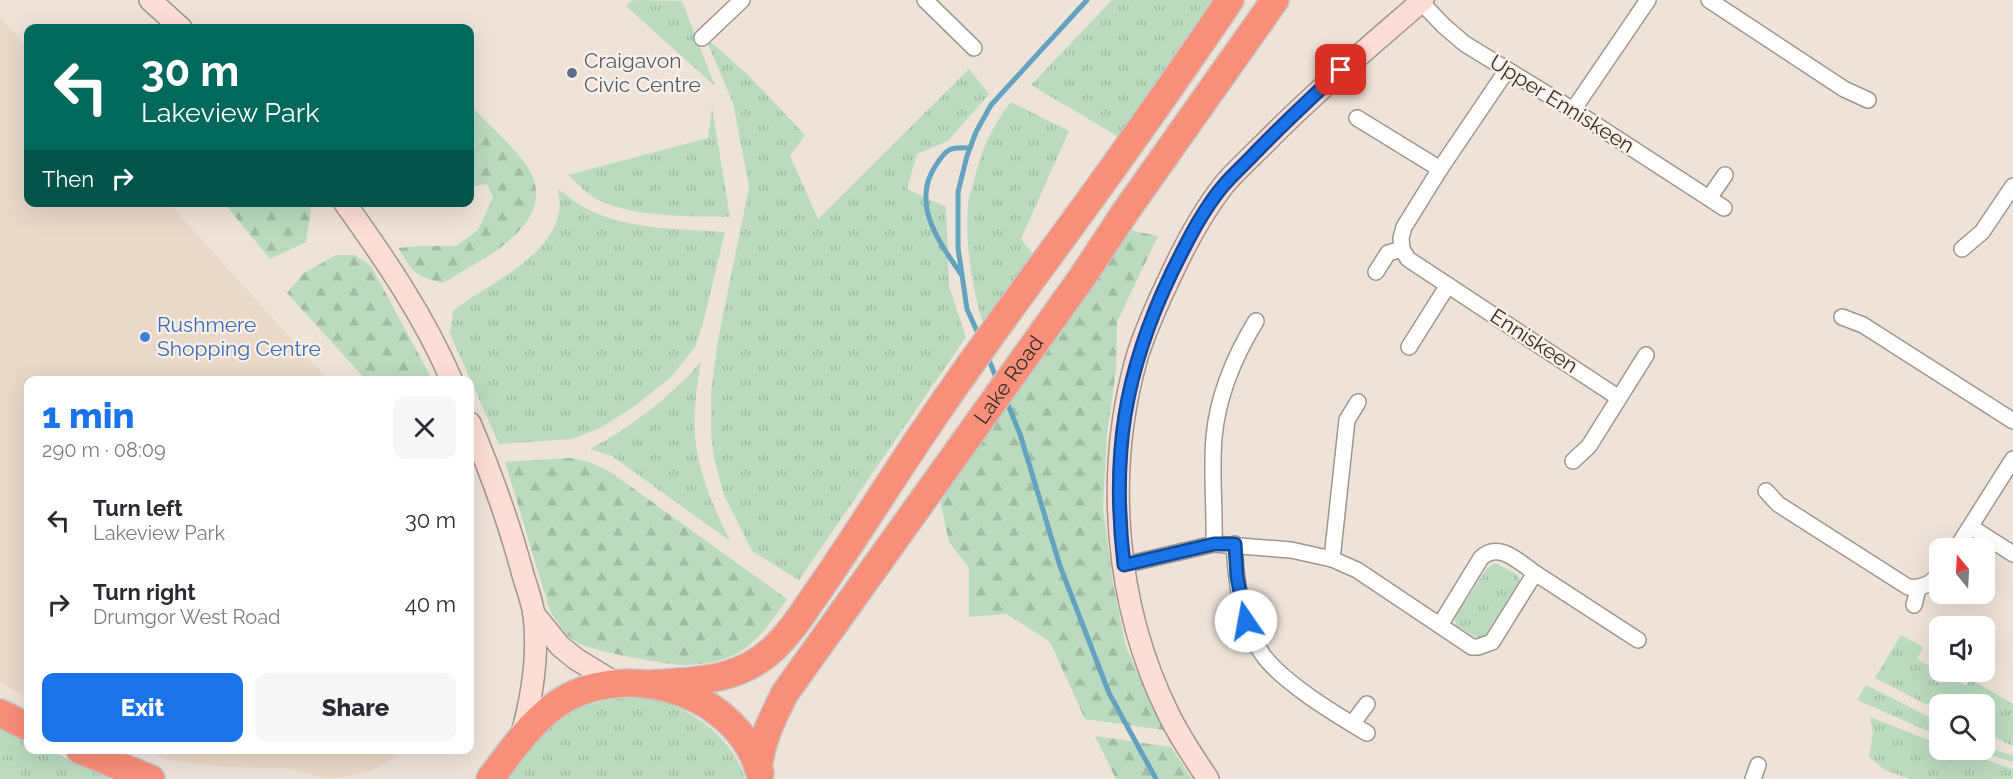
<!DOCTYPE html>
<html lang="en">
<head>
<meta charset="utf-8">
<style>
  body { margin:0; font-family:Raleway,sans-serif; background:#f7f7f7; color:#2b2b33; height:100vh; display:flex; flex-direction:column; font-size:22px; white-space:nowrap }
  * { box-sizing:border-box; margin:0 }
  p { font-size:20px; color:#7c7c81 }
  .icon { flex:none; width:33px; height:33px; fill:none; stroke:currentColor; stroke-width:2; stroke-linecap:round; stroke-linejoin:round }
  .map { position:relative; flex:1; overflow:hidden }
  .details { position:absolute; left:24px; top:376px; width:450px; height:378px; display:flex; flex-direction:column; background:#fff; border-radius:12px; box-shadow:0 6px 24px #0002 }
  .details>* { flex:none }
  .guide { position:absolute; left:24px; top:24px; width:450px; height:183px; border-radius:12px; box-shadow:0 6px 24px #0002; background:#00695c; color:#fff; overflow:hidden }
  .needle { width:39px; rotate:342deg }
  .buttons { position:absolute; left:1929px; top:538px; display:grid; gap:12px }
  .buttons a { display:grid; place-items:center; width:66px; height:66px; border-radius:12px; background:#fff; box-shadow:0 6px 24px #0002; font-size:30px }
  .pin { position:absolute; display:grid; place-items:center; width:51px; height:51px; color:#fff; margin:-26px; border-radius:12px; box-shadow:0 3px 9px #0006 }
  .me { position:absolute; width:66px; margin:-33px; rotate:348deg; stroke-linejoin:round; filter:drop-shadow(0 0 4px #0008) }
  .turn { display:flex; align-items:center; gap:21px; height:126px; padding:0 18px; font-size:27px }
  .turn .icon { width:78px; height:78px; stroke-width:2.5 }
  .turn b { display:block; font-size:42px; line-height:51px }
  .then { display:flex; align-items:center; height:57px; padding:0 18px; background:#0003; gap:12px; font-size:22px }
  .round { display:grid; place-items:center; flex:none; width:63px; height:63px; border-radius:12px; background:#f7f7f7 }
  .head { display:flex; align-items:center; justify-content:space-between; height:102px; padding:0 18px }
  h1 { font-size:36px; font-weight:800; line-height:45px; color:#1a73e8 }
  .action { display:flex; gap:12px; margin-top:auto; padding:12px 18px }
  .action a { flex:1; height:69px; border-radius:12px; background:#1a73e8; color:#fff; font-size:24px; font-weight:800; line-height:69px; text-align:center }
  .action a+a { background:#f7f7f7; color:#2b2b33 }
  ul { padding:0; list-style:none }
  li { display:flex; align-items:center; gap:18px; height:84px; padding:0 18px }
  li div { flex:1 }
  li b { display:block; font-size:22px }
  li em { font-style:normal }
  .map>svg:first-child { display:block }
</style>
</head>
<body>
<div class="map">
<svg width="2013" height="779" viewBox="0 0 2013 779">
  <defs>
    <pattern id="grass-tufts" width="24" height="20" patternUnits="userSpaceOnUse" patternTransform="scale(1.5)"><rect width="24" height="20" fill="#bbdbc0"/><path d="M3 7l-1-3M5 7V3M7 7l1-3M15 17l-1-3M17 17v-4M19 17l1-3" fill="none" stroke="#a1bca5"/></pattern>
    <pattern id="forest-firs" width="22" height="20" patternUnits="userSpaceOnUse" patternTransform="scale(1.5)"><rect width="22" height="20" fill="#bbdbc0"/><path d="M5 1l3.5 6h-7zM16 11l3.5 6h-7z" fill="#a1bca5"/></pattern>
  </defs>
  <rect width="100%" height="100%" fill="#eee3d9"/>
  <g fill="#ead9c9">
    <path d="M 0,17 L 28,48 L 28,202 L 169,203 L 329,381 L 28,381 L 28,698 L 0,682 Z"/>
    <path d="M 143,750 L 408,750 L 369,772 L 330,779 L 287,768 L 226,767 L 170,760 Z"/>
  </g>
  <g fill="url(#grass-tufts)">
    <path d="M 632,0 L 682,1 L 715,86 L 626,6 Z"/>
    <path d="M 1112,0 L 1214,0 L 1119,137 L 1031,85 Z"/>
    <path d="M 705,37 L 747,74 L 805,135 L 790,156 L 818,219 L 969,69 L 989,94 L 948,141 L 917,154 L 907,189 L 946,207 L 949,286 L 966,337 L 799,580 L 752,551 L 724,495 L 714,458 L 711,433 L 711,392 L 718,340 L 749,187 L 733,103 Z"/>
    <path d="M 1011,102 L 1069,131 L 1021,239 L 1032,253 L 985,330 C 973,292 965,248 968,207 C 968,200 971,192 973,185 C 980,153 991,127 1011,102 Z"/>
    <path d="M 712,107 L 730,217 C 689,216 629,218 593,197 C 584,191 576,182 568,175 L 708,138 Z"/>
    <path d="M 558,189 C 568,196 578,205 589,210 C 630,230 680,229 725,232 L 703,323 L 695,347 L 671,377 L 635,406 L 600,428 L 572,439 L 499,444 L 450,334 L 453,311 C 486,285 551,258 559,212 C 561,205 558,196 558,189 Z"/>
    <path d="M 701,362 C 697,386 693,412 695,436 C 698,473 714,508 730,541 L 612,456 L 590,449 C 633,426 669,398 701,362 Z"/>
    <path d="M 1495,563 L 1518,575 L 1520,582 L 1485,638 L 1476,637 L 1457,626 L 1454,618 L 1488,567 Z"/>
    <path d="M 1901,635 L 1923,647 L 1917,659 L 1966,686 L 1970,679 L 2013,704 L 2013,746 L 1985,733 L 1984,705 L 1940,705 L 1939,711 L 1875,678 Z"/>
    <path d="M 1866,685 L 1939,722 L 1939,736 L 1857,700 Z"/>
    <path d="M 638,697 C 647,698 657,699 666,702 C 700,716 735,742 745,779 L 504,779 C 517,761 539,732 557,719 C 580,703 611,699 638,697 Z"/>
    <path d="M 1870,717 L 1939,744 L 1940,750 L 1956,750 L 2013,769 L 2013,779 L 1910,779 L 1885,770 L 1869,757 L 1873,733 Z"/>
    <path d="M 0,726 L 28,740 L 28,750 L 49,750 L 111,779 L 0,779 Z"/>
    <path d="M 1985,744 L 1997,751 L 2013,755 L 2013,762 L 1974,750 L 1984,750 Z"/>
  </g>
  <g fill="url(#forest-firs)">
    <path d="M 470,105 C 487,123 524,155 533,177 C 552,229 478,261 443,283 C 414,276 413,272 398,248 L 418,246 L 456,246 L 478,230 L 493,197 L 487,184 L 470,187 Z"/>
    <path d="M 224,203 L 309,203 L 311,211 L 306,242 L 270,259 Z"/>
    <path d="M 1124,229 L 1158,236 L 1117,322 L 1116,370 L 1107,435 L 1103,508 L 1113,583 L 1126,647 L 1164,730 L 1085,719 L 1050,642 L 1007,614 L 969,617 L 969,568 L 949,542 L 939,495 Z"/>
    <path d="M 336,255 L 355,255 L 371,266 L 433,381 L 367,381 L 287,293 L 304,273 Z"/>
    <path d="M 571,458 L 589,462 L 609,471 L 787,599 C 773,619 760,640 738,653 C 723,661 706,664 689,665 C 671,666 590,651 576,642 C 564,634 558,623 550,611 L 505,462 Z"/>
    <path d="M 1095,736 L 1171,747 L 1192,779 L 1116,779 Z"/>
  </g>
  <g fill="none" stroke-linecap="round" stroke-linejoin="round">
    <g stroke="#63a3bf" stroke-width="5">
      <path d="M 961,274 C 939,242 910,203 936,165 C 947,148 950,147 970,148"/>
      <path d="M 980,338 L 967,309 L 958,248 L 958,192 L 967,156 L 976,132 L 991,105 L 1087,0"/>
      <path d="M 987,355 L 997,380"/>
      <path d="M 1006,400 L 1020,434 L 1060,566 L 1109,693 L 1156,779"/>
    </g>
    <defs>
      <g id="street">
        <path d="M 925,0 L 974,48"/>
        <path d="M 1709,0 L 1844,89 L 1868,100"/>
        <path d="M 1421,2 L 1444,26 L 1465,44 L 1573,110 L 1724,208"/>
        <path d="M 702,38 L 742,0"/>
        <path d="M 1507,70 L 1440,169 L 1404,227 L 1401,238 L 1402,249 L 1408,259 L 1619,398"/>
        <path d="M 1573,110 L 1648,0"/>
        <path d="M 1357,118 L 1440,169"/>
        <path d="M 1709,198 L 1725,175"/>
        <path d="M 1962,249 L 1982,232 L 2013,186"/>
        <path d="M 1376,272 L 1388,253 L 1402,249"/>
        <path d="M 1842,317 L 1863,325 L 2013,421"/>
        <path d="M 1409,347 L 1448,285"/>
        <path d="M 1573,461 L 1589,446 L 1646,355"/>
        <path d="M 1766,491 L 1778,504 L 1908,587 C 1922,589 1932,584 1940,573"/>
        <path d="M 1971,527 L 2013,554"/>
        <path d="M 1214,544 L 1291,550 L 1332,559 L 1357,570 L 1472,647 L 1478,647 L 1492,642 L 1535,573 L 1638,640"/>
        <path d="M 1235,544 C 1234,558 1236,572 1238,586 C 1242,611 1248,634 1263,655 C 1283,683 1337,715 1367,733"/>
        <path d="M 1956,549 L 2013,459"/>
        <path d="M 1332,559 L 1347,420 L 1358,402"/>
        <path d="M 1124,565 L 1214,544 C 1215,508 1211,473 1214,437 C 1218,394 1234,357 1256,321"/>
        <path d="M 1914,605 L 1918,589"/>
        <path d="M 1440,625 L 1481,558 C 1499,541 1519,562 1535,573"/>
        <path d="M 1352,724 L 1367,704"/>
        <path d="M 1753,779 L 1758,765"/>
      </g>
      <g id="secondary">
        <path d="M 150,0 L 181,28"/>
        <path d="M 344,202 C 385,259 424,316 452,381"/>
        <path d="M 470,423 C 491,473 509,522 523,575 C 527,588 532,601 534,615 C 539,656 532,698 521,737"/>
        <path d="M 534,614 L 560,646 L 576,659 L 617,684"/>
        <path d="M 1208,779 C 1194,758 1179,736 1168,713 C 1115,605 1104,473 1137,357 C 1146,328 1159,300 1172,273 C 1186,243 1202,213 1223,186 C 1235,171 1250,158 1264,144 C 1314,93 1369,47 1423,0"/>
      </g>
      <g id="highway">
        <path d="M 649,684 C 694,681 737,682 772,650 C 793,631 807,606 823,584 C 860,530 894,475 931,421 C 995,326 1066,235 1132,141 C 1165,95 1198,47 1230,0"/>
        <path d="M 0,713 L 28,727"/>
        <path d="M 80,750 L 151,779"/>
        <path id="s1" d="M 758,768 C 762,738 772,719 785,693 L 1081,279 L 1126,211 L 1275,0"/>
        <path d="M 490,779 C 512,750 535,715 568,697 C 636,662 739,695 760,773"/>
      </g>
    </defs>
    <use href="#street" stroke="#a0968c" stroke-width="18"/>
    <use href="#secondary" stroke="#a0968c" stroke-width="24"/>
    <use href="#highway" stroke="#c6c5c4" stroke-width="30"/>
    <use href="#street" stroke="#fff" stroke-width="15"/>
    <use href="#secondary" stroke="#fdddd7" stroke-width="21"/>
    <use href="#highway" stroke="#f98e79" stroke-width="27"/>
  </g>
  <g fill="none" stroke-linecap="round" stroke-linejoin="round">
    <defs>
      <path id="route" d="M 1246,621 L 1237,577 L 1235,544 L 1214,544 L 1124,565 C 1111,454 1124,372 1172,272 C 1187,242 1202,211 1223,186 C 1233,174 1245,164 1255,153 C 1283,124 1312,97 1341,70"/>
    </defs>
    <use href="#route" stroke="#114b97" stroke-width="15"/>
    <use href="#route" stroke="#1a73e8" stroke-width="10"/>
  </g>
  <circle fill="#5c6f8a" stroke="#fbf0e6" stroke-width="2" cx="572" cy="73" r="6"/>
  <circle fill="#3f7fe0" stroke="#fbf0e6" stroke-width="2" cx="145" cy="337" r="6"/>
  <g text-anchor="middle" stroke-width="4.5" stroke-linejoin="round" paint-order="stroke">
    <g font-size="21" fill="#4e5e75" stroke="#fbf0e6" text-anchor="start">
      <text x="584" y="68">Craigavon<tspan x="584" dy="24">Civic Centre</tspan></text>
    </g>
    <g font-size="21" fill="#35312d" stroke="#fbf0e6">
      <text transform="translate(1562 104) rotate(32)" y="7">Upper Enniskeen</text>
      <text transform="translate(1534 341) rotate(33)" y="7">Enniskeen</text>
      <text dy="7" stroke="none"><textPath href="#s1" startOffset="465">Lake Road</textPath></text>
    </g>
    <g font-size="21" fill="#366cbe" stroke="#fbf0e6" text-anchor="start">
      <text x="157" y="332">Rushmere<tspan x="157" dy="24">Shopping Centre</tspan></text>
    </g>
  </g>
</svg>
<div class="buttons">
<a><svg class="needle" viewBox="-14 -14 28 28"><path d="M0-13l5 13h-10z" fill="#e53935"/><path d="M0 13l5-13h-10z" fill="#7c7c81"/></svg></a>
<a><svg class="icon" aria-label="sound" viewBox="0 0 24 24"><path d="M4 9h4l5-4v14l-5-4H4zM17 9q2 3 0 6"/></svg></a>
<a><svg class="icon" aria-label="search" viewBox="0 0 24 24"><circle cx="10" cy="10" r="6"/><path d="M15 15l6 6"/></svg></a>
</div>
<div class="pin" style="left:1341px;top:70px;background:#d93025"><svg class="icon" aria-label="arrive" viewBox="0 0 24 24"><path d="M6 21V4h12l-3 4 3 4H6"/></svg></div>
<svg class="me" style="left:1246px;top:621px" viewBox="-20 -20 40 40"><circle r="19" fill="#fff"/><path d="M0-13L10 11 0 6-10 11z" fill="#1a73e8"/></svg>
<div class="guide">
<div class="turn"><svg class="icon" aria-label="left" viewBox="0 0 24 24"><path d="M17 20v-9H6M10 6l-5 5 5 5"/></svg><div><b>30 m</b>Lakeview Park</div></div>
<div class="then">Then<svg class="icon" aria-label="right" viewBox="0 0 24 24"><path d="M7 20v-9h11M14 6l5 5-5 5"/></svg></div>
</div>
<section class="details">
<div class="head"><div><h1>1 min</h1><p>290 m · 08:09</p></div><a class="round"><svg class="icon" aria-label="close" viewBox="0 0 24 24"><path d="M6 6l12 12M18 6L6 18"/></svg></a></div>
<ul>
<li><svg class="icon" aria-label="left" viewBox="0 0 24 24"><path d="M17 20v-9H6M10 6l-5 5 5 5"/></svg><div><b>Turn left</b><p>Lakeview Park</p></div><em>30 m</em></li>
<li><svg class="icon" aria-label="right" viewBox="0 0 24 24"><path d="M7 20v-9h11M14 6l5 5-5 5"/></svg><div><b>Turn right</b><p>Drumgor West Road</p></div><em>40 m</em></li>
</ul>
<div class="action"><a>Exit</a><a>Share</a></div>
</section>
</div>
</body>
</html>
